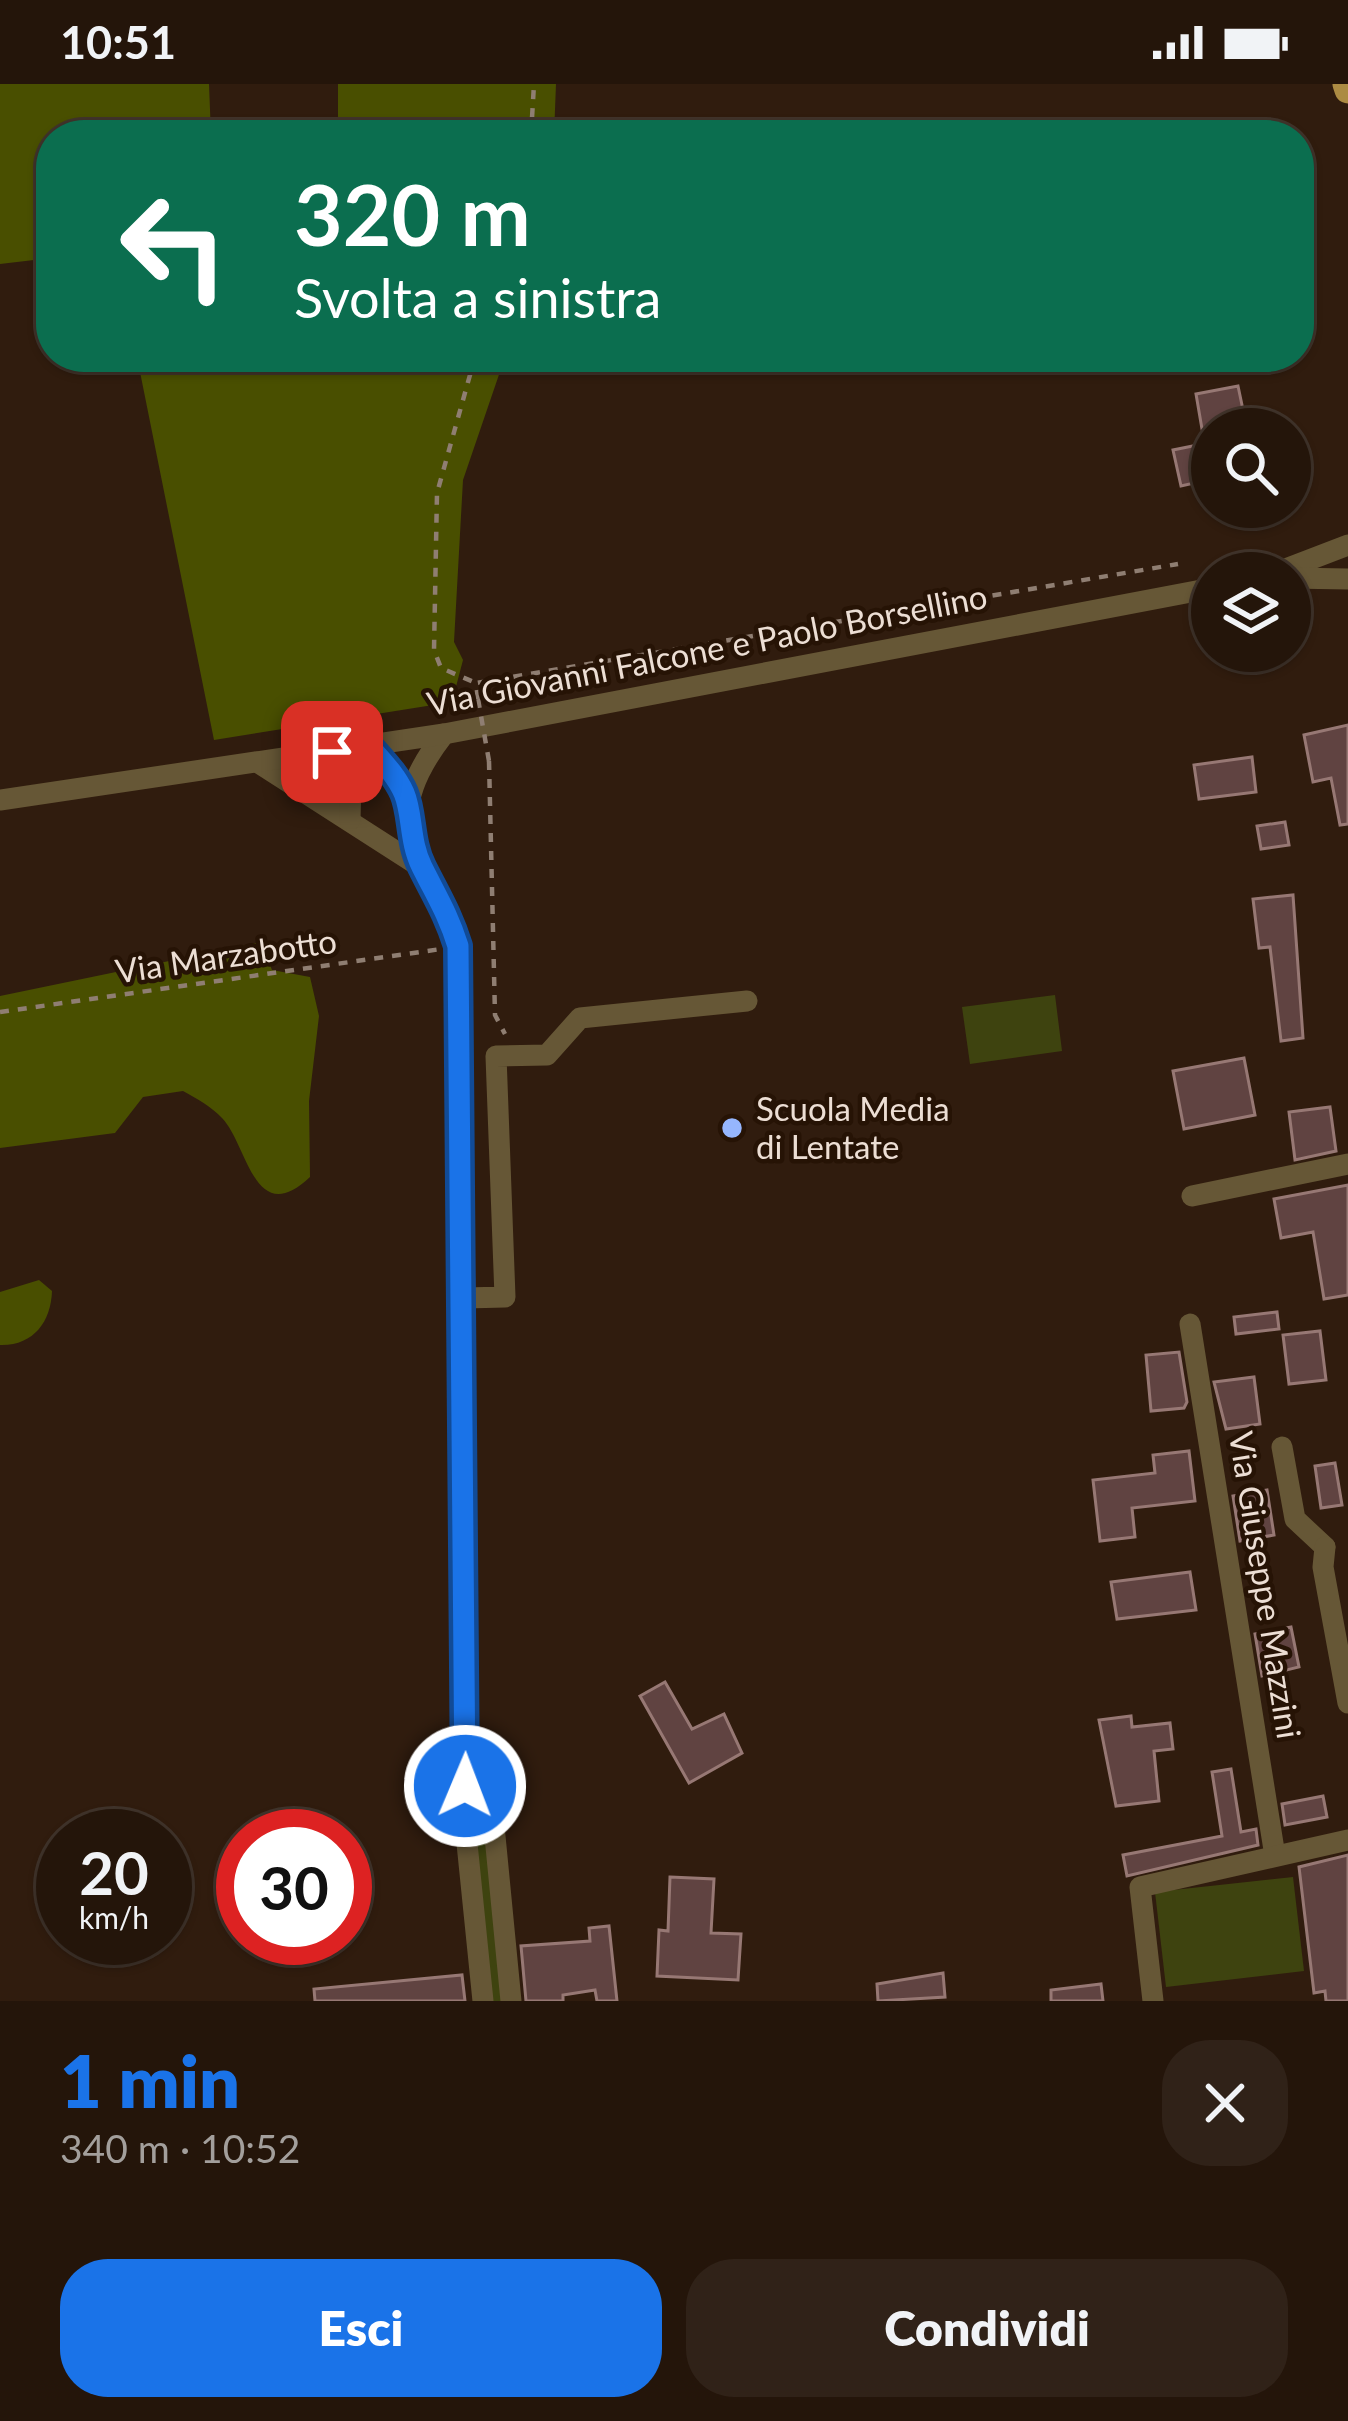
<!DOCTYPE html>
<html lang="it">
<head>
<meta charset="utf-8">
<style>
  body { margin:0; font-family:Lato,sans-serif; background:#302218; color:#f1f3f6; height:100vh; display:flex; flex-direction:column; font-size:45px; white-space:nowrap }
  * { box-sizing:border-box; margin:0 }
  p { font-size:39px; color:#a39f9c }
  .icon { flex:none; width:66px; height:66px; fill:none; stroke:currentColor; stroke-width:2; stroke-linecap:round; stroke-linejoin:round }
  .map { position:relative; height:1917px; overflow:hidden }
  .details { display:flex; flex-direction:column; background:#24150a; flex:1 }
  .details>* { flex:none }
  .top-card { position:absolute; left:36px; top:36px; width:1278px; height:252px; border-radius:48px; box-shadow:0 3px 9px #0004,0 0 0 3px #41342b; background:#0b6e4f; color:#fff; overflow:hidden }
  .buttons { position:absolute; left:1191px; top:324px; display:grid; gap:24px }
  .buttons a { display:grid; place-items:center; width:120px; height:120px; border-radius:50%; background:#24150a; box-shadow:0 3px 9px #0004,0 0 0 3px #41342b; font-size:60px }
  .speed { position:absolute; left:36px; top:1725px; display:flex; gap:24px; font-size:60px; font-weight:700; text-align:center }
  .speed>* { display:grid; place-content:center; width:156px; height:156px; border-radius:50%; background:#24150a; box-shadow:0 3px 9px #0004,0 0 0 3px #41342b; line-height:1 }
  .speed small { font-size:30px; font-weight:400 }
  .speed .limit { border:18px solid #d22; background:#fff; color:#111 }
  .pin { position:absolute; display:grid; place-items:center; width:102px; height:102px; color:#fff; margin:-51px; border-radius:24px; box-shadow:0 6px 18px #0006 }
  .me { position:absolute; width:132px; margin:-66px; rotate:1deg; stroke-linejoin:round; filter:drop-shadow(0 0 9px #0008) }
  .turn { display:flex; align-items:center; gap:42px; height:252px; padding:0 60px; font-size:54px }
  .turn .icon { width:156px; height:156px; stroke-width:2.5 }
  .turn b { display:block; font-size:84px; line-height:102px }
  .round { display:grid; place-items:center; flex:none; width:126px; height:126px; border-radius:48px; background:#302218 }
  .summary { display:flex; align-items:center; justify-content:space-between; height:204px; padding:0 60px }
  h1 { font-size:72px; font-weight:800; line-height:90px; color:#1a73e8 }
  .button { display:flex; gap:24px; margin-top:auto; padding:24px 60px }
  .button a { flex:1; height:138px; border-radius:48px; background:#1a73e8; color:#fff; font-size:48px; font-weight:800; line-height:138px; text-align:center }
  .button a+a { background:#302218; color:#f1f3f6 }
  .status { display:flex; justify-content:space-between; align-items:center; height:84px; padding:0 60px; background:#24150a; direction:ltr }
  .status svg { height:33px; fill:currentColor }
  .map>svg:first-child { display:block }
</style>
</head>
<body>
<div class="status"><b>10:51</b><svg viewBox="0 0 49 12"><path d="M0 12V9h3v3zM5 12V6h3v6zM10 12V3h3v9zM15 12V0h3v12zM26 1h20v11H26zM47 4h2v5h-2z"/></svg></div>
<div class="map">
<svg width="1348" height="1917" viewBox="0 0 1348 1917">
  <rect width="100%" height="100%" fill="#301c0e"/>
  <g fill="#3e430f">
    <path d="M 1055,911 L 1062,967 L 970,980 L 962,923 Z"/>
    <path d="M 485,1746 L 503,1917 L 491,1917 L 475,1747 Z"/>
    <path d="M 1293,1793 L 1304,1887 L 1166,1903 L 1155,1808 Z"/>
  </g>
  <g fill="#494f00">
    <path d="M 0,0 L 209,0 L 211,51 L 51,51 L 51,174 L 0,180 Z"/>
    <path d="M 338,0 L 556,0 L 554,51 L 338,51 Z"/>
    <path d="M 137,273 L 505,273 L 463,396 L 454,558 L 463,576 L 452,618 L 214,656 Z"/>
    <path d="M 261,858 L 272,886 L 310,893 L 319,932 L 309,1017 L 310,1093 C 254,1146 248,1061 222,1034 C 212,1023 196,1014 183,1007 L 143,1013 L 115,1049 L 0,1064 L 0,912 Z"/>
    <path d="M 39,1196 L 52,1207 C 51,1238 33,1262 0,1261 L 0,1208 Z"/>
  </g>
  <g fill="#604341" stroke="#977874" stroke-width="3">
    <path d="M 1238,302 L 1247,345 L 1202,345 L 1196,310 Z"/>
    <path d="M 1212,358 L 1212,395 L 1181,402 L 1173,366 Z"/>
    <path d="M 1348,641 L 1348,740 L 1340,741 L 1331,694 L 1313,698 L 1304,651 Z"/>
    <path d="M 1252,673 L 1256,708 L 1199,715 L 1194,681 Z"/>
    <path d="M 1285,738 L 1289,761 L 1261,765 L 1257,742 Z"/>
    <path d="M 1293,811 L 1303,954 L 1281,957 L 1270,863 L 1259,864 L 1253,815 Z"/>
    <path d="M 1244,974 L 1255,1031 L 1184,1045 L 1173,987 Z"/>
    <path d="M 1330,1023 L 1336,1067 L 1295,1076 L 1289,1028 Z"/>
    <path d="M 1348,1101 L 1348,1211 L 1324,1215 L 1313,1148 L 1281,1154 L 1274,1115 Z"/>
    <path d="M 1277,1228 L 1279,1245 L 1236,1250 L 1234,1233 Z"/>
    <path d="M 1320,1247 L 1326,1296 L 1289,1300 L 1283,1251 Z"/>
    <path d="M 1179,1268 L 1187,1318 L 1184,1324 L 1151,1327 L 1146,1271 Z"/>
    <path d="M 1254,1293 L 1260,1340 L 1226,1345 L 1214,1298 Z"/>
    <path d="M 1189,1367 L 1195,1417 L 1132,1424 L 1135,1453 L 1100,1457 L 1093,1396 L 1155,1389 L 1153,1371 Z"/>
    <path d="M 1335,1379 L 1342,1421 L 1321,1424 L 1315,1382 Z"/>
    <path d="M 1267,1406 L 1274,1451 L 1240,1457 L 1233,1412 Z"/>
    <path d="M 1190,1488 L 1196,1526 L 1117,1535 L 1111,1498 Z"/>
    <path d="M 1291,1543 L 1299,1583 L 1262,1592 L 1255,1550 Z"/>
    <path d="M 665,1598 L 692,1645 L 724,1630 L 742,1669 L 689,1699 L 640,1612 Z"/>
    <path d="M 1131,1632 L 1132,1643 L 1170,1639 L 1173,1665 L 1154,1667 L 1159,1717 L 1116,1722 L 1099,1636 Z"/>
    <path d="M 1231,1685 L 1241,1748 L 1256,1745 L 1258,1761 L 1127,1792 L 1123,1771 L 1222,1752 L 1212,1688 Z"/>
    <path d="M 1323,1712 L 1327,1733 L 1285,1741 L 1282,1720 Z"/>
    <path d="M 1348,1771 L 1348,1917 L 1326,1917 L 1325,1907 L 1314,1909 L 1299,1783 Z"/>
    <path d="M 670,1793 L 714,1795 L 711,1849 L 741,1850 L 738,1896 L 657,1892 L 659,1846 L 668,1847 Z"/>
    <path d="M 609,1842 L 617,1917 L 597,1917 L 595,1906 L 563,1911 L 563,1917 L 526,1917 L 521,1862 L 590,1857 L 589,1844 Z"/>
    <path d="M 943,1889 L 945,1913 L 878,1917 L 877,1900 Z"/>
    <path d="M 462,1891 L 465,1917 L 315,1917 L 314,1905 Z"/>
    <path d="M 1101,1900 L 1103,1917 L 1051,1917 L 1051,1906 Z"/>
  </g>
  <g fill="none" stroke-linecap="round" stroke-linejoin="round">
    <g stroke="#8f7e72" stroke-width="4.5" stroke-dasharray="9 9" stroke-linecap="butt">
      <path d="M 531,51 L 534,0"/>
      <path d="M 475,273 L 437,409 L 434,566 L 441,584 L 476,599"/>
      <path d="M 478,615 L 476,599 L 1178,480"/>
      <path d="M 489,677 L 495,931 L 505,950"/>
      <path d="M 0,928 L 441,865"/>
    </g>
    <g stroke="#665736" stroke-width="21">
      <path d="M 1275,489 L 1348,461"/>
      <path d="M 1290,494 L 1348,495"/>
      <path d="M 444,650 C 370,746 429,768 458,862 L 465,1214 L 464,1730 L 483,1917"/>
      <path d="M 369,662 L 407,714"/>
      <path d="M 257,678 L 422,784"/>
      <path d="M 0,716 L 444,650 L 1212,504"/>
      <path d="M 350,736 L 351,698 L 369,662"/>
      <path d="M 1192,1112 L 1348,1080"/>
      <path d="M 465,1214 L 505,1213 L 496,972 L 547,971 L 580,934 L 747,917"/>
      <path d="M 1190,1240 L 1275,1772"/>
      <path d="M 1282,1363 L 1295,1435 L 1325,1463"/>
      <path d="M 1325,1463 L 1323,1483 L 1348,1619"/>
      <path d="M 464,1730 L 494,1742 L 511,1917"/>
      <path d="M 1153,1917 L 1140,1803 L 1348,1756"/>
    </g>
    <path stroke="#ac8b43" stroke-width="27" d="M 1346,0 L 1348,6"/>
    <path stroke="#8f7e72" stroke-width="4.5" stroke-dasharray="9 9" stroke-linecap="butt" d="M 478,615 L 489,677"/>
  </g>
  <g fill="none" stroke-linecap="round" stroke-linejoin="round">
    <defs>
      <path id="route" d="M 332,668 L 369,662 C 382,677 396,691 404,709 C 413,730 409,757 422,783 C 437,813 448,830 458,862 L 465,1702"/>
    </defs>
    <use href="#route" stroke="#114b97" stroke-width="30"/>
    <use href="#route" stroke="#1a73e8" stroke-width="21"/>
  </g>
  <circle fill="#96b6fd" stroke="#261305" stroke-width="4.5" cx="732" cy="1044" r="12"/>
  <g text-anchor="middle" stroke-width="9" stroke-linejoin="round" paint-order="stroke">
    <g font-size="33" fill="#ecded4" stroke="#261305">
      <text transform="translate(707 566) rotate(-11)" y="12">Via Giovanni Falcone e Paolo Borsellino</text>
      <text transform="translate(226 872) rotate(-8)" y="12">Via Marzabotto</text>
      <text transform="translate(1265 1501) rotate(81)" y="12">Via Giuseppe Mazzini</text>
    </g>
    <g font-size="33" fill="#ecded4" stroke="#261305" text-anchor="start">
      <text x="756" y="1037">Scuola Media<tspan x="756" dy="38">di Lentate</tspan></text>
    </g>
  </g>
</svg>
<div class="buttons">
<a><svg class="icon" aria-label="search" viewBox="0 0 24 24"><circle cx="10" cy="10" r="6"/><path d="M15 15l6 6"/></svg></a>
<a><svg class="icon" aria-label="layers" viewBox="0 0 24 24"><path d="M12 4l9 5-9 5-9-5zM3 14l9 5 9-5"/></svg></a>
</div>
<div class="speed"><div>20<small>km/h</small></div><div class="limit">30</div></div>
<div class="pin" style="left:332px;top:668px;background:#d93025"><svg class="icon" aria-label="arrive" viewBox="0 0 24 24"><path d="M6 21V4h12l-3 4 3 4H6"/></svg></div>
<svg class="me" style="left:465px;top:1702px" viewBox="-20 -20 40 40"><circle r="17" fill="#1a73e8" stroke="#fff" stroke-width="3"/><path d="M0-11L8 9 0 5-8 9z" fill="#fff"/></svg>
<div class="top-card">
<div class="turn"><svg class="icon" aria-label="left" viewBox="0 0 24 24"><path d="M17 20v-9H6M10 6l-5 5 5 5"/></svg><div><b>320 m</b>Svolta a sinistra</div></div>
</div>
</div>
<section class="details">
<div class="summary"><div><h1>1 min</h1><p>340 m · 10:52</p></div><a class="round"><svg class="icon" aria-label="close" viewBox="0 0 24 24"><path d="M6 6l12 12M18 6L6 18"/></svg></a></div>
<div class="button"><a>Esci</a><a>Condividi</a></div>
</section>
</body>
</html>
